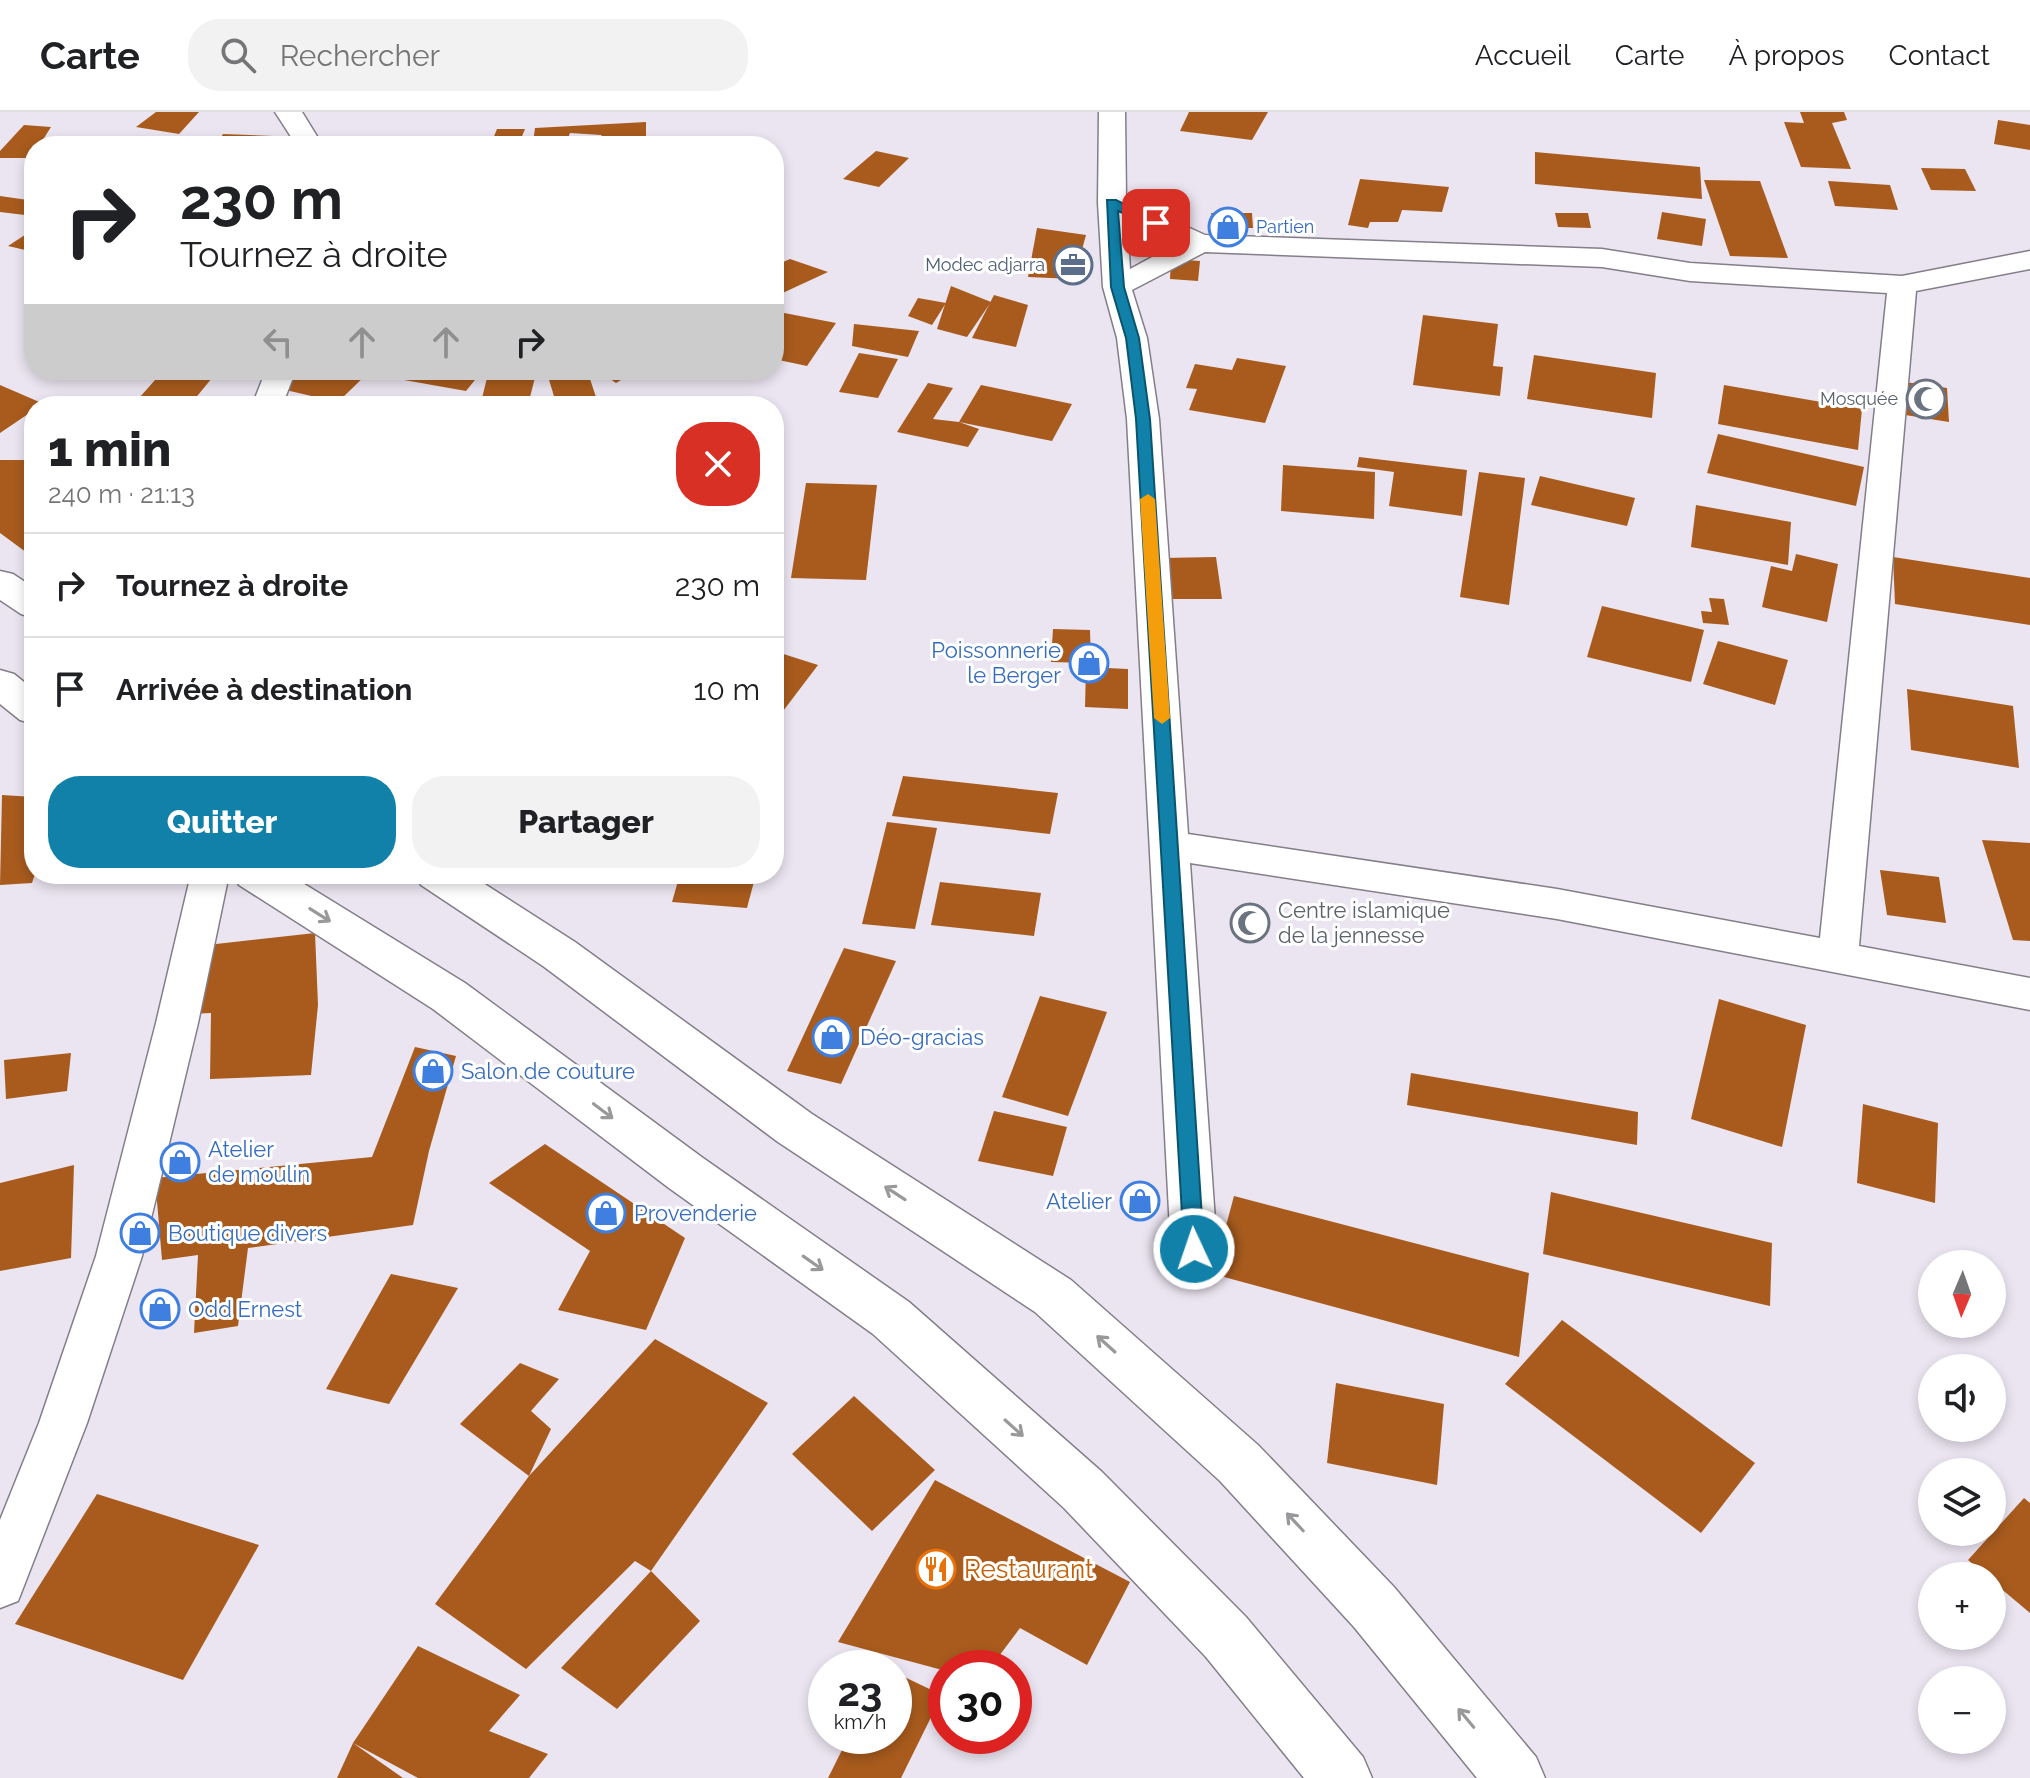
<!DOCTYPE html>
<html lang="fr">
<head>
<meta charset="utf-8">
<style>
  body { margin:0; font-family:Raleway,sans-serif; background:#f2f2f2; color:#202124; height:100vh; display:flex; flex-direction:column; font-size:30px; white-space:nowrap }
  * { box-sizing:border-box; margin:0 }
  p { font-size:26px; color:#757577 }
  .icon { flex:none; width:44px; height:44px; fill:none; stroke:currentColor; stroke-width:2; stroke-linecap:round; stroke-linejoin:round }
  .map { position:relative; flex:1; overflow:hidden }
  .panel { position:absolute; left:24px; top:284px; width:760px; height:488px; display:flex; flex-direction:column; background:#fff; border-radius:32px; box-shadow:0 4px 12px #0003 }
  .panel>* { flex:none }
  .top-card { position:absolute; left:24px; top:24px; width:760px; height:244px; border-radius:32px; box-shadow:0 4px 12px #0003; background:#fff; color:#202124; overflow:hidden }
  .needle { width:52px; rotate:182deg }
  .fabs { position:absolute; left:1918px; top:1138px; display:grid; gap:16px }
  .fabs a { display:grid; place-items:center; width:88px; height:88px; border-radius:50%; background:#fff; box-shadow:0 4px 12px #0003; font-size:40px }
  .speed { position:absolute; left:808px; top:1538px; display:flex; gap:16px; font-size:40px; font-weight:700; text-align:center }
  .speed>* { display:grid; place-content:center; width:104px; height:104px; border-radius:50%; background:#fff; box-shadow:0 4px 12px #0003; line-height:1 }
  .speed small { font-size:20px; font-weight:400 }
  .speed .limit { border:12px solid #d22; background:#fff; color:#111 }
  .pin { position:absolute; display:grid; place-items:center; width:68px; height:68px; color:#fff; margin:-34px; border-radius:16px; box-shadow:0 4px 12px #0006 }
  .me { position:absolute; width:88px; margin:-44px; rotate:357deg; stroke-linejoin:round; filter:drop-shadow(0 0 6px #0008) }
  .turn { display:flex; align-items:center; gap:28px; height:168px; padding:0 24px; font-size:36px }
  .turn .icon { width:104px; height:104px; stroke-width:2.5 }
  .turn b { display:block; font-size:56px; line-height:68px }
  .lanes { display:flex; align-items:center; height:76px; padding:0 24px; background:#0003; justify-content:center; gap:40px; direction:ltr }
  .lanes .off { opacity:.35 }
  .round { display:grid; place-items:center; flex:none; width:84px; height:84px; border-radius:32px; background:#f2f2f2 }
  .head { display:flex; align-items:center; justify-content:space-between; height:136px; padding:0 24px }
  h1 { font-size:48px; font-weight:800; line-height:60px }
  .action { display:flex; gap:16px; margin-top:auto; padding:16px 24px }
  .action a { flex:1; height:92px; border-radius:32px; background:#1181a9; color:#fff; font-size:32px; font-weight:800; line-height:92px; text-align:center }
  .action a+a { background:#f2f2f2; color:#202124 }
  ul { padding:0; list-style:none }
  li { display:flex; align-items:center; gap:24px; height:104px; padding:0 24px; border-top:2px solid #e0e0e0 }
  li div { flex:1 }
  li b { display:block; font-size:30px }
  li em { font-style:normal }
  header { display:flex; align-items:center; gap:48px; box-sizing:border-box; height:112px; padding:0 40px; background:#fff; border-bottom:2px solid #e0e0e0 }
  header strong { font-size:38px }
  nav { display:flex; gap:44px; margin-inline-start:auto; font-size:28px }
  .search { width:560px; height:72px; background:#f2f2f2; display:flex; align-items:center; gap:20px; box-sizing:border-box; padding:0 28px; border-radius:32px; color:#757577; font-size:30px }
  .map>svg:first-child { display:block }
</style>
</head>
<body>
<header>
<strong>Carte</strong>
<div class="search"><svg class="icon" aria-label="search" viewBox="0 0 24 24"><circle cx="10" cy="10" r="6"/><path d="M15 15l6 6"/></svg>Rechercher</div>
<nav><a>Accueil</a><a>Carte</a><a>À propos</a><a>Contact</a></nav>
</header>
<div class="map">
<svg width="2030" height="1666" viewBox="0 0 2030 1666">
  <rect width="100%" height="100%" fill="#ebe5f1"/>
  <g fill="#a85b1d">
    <path d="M 156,0 L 199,0 L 179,22 L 136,15 Z"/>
    <path d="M 1189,0 L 1268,0 L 1252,28 L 1180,19 Z"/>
    <path d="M 1800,0 L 1844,0 L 1847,8 L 1832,11 L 1851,57 L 1801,55 L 1784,10 L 1804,11 Z"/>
    <path d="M 1998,8 L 2030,13 L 2030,38 L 1994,32 Z"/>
    <path d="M 646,10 L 646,27 L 605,27 L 601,23 L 570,21 L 566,31 L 533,30 L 535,16 Z"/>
    <path d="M 24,13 L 51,15 L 39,34 L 34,34 L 31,46 L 0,46 L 0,39 Z"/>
    <path d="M 497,17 L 525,17 L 520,29 L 533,30 L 531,34 L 490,34 Z"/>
    <path d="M 223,22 L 298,25 L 293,34 L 216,34 Z"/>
    <path d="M 876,39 L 909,46 L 879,75 L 843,67 Z"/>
    <path d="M 1535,40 L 1700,55 L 1702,87 L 1535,72 Z"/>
    <path d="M 1921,56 L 1965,57 L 1976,79 L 1931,78 Z"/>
    <path d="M 1360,67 L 1449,75 L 1442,100 L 1402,98 L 1398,110 L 1370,110 L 1368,116 L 1348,113 Z"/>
    <path d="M 1704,68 L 1760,69 L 1788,146 L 1730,144 Z"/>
    <path d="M 1828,69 L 1890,73 L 1898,98 L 1835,94 Z"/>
    <path d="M 34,83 L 34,95 L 25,103 L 0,100 L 0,84 L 28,88 Z"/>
    <path d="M 1662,100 L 1706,107 L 1702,134 L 1657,127 Z"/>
    <path d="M 1211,101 L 1252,101 L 1253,116 L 1215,116 Z"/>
    <path d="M 1555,101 L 1588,101 L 1591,116 L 1558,115 Z"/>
    <path d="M 1037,116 L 1086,123 L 1074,167 L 1028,165 Z"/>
    <path d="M 34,117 L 34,140 L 8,134 Z"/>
    <path d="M 790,147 L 828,160 L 774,185 L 774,154 Z"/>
    <path d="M 1171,147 L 1200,149 L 1198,169 L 1170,167 Z"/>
    <path d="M 951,174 L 991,190 L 967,225 L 937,217 Z"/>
    <path d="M 994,183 L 1028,193 L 1016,235 L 972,226 Z"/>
    <path d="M 918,186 L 946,191 L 932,213 L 908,204 Z"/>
    <path d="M 774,199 L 836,211 L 807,254 L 774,247 Z"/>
    <path d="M 1423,203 L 1498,212 L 1493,254 L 1503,255 L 1500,284 L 1413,273 Z"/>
    <path d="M 854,212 L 919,219 L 908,245 L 852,234 Z"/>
    <path d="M 859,241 L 898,247 L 878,286 L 839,280 Z"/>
    <path d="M 1534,243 L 1656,261 L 1652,306 L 1527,287 Z"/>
    <path d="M 1237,246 L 1286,254 L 1265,311 L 1189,298 L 1197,277 L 1186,276 L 1195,252 L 1232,258 Z"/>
    <path d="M 301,258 L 371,258 L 338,290 L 281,277 Z"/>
    <path d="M 380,258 L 483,258 L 466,279 L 376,263 Z"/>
    <path d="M 489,258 L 537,258 L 530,285 L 482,286 Z"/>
    <path d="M 546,258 L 587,258 L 599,294 L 557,294 Z"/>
    <path d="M 597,258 L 638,258 L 616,271 Z"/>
    <path d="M 163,259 L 212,266 L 189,294 L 132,294 Z"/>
    <path d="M 1898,269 L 1947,276 L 1949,310 L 1899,302 Z"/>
    <path d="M 928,271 L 953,276 L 933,307 L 959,310 L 981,273 L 1072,292 L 1052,329 L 959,310 L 979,317 L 968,335 L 897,320 Z"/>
    <path d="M 0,273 L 44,292 L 34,294 L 34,298 L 0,321 Z"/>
    <path d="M 1724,273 L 1862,297 L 1858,338 L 1718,312 Z"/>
    <path d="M 1718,322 L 1864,355 L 1856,394 L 1707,361 Z"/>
    <path d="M 1359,345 L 1467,358 L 1462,404 L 1389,394 L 1394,360 L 1357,355 Z"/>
    <path d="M 0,348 L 34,348 L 34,446 L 0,421 Z"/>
    <path d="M 1283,353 L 1375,360 L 1374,407 L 1281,399 Z"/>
    <path d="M 1479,360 L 1525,366 L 1509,493 L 1460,485 Z"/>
    <path d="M 1540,364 L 1635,386 L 1627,414 L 1531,393 Z"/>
    <path d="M 806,371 L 877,373 L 866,468 L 791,466 Z"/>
    <path d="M 1696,393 L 1791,410 L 1788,453 L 1691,435 Z"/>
    <path d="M 1796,442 L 1838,452 L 1827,510 L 1762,495 L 1771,454 L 1792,459 Z"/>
    <path d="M 1216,445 L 1222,487 L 1166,487 L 1162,446 Z"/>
    <path d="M 1893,445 L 2030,466 L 2030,513 L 1895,492 Z"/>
    <path d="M 1709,486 L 1724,487 L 1729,513 L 1703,511 L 1701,499 L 1712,500 Z"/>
    <path d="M 1602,494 L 1704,518 L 1691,570 L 1587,545 Z"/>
    <path d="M 1053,517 L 1090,518 L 1091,551 L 1051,550 Z"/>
    <path d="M 1718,529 L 1788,548 L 1775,593 L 1703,572 Z"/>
    <path d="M 774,539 L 818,553 L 774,611 Z"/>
    <path d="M 1086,555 L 1128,557 L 1128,597 L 1085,595 Z"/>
    <path d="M 1907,577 L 2013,594 L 2019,656 L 1911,638 Z"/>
    <path d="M 903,664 L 1058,681 L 1050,722 L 892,704 Z"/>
    <path d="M 2,683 L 34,685 L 35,762 L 32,771 L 0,773 Z"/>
    <path d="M 887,710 L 937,716 L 915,817 L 862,812 Z"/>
    <path d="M 1982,728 L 2030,731 L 2030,829 L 2013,828 Z"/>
    <path d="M 1880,758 L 1939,765 L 1946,811 L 1887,803 Z"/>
    <path d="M 680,762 L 756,762 L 747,796 L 672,790 Z"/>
    <path d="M 940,770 L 1041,781 L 1034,824 L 931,813 Z"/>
    <path d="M 315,821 L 318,893 L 311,963 L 210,967 L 211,901 L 191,902 L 207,833 Z"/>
    <path d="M 844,836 L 896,849 L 841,972 L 787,959 Z"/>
    <path d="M 1040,884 L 1107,900 L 1068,1004 L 1002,985 Z"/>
    <path d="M 1719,887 L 1806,913 L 1782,1035 L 1691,1007 Z"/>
    <path d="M 415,935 L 456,944 L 429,1039 L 413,1113 L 248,1136 L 238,1214 L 194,1221 L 198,1143 L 162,1148 L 155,1066 L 372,1045 Z"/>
    <path d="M 71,941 L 67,979 L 6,987 L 4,948 Z"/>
    <path d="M 1411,961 L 1638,1000 L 1637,1033 L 1407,993 Z"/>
    <path d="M 1863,992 L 1938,1011 L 1935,1091 L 1857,1071 Z"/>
    <path d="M 994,999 L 1067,1015 L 1053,1064 L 978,1049 Z"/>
    <path d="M 545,1032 L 685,1126 L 646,1218 L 558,1198 L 590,1139 L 489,1071 Z"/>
    <path d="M 74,1053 L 71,1146 L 0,1159 L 0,1071 Z"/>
    <path d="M 1551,1080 L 1772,1131 L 1770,1194 L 1543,1142 Z"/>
    <path d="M 1234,1084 L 1529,1161 L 1519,1245 L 1213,1162 Z"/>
    <path d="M 391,1162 L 458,1176 L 389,1292 L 326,1277 Z"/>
    <path d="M 1562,1208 L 1755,1351 L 1701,1421 L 1505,1272 Z"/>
    <path d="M 655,1227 L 768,1291 L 651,1459 L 635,1449 L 526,1557 L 435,1492 L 529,1364 Z"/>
    <path d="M 520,1251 L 559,1267 L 531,1299 L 551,1317 L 529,1364 L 460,1312 Z"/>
    <path d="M 1336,1271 L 1444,1292 L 1437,1373 L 1327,1351 Z"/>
    <path d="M 854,1284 L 935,1358 L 872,1419 L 792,1342 Z"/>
    <path d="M 935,1368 L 1130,1470 L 1087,1553 L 1020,1516 L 990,1556 L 946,1556 L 946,1559 L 838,1530 Z"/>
    <path d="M 97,1382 L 259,1433 L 183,1568 L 15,1512 Z"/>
    <path d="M 2024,1386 L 2030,1391 L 2030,1501 L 1992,1469 L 1992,1464 L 1987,1464 L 1968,1448 Z"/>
    <path d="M 651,1459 L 700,1509 L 617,1597 L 561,1556 Z"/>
    <path d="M 418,1534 L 520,1583 L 489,1619 L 548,1642 L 529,1666 L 418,1666 L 353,1631 L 403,1666 L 337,1666 L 353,1631 Z"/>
    <path d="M 894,1560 L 942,1583 L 901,1666 L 828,1666 L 849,1624 L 894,1624 Z"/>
  </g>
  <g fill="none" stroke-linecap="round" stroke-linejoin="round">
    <defs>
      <g id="minor">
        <path d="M 275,0 L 302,0 L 323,34 L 297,34 Z"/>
        <path d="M 1099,0 L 1125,0 L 1126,87 L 1205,123 L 1602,137 L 1690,151 L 1902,164 L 2030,139 L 2030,157 L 1916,179 L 1859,834 L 2030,866 L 2030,898 L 1557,807 L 1190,751 L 1217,1137 L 1210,1151 L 1194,1157 L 1178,1151 L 1171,1137 L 1127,307 L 1117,226 L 1103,175 L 1098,91 ZM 1127,108 L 1178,131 L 1130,157 ZM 1205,140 L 1602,155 L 1690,169 L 1887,181 L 1820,826 L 1557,777 L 1188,722 L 1159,307 L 1147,226 L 1132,178 Z"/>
        <path d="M 266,258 L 296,258 L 282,294 L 252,294 Z"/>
        <path d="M 191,762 L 229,762 L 198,911 L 142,1144 L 87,1311 L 25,1471 L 18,1489 L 0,1496 L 0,1408 L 39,1311 L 96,1144 L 156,911 Z"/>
      </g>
      <g id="primary">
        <path d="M 0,459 L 13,462 L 34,476 L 34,506 L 21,502 L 0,488 Z"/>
        <path d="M 0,558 L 14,562 L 34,578 L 34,612 L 20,608 L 0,592 Z"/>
        <path d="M 233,762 L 288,762 L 465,871 L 703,1046 L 909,1190 L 1102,1360 L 1246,1505 L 1363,1645 L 1372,1666 L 1304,1666 L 1206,1545 L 1064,1396 L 873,1222 L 669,1076 L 433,897 L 239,773 Z"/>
        <path d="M 415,762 L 469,762 L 575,830 L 812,1002 L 1071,1168 L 1258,1333 L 1394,1475 L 1536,1645 L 1545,1666 L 1477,1666 L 1354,1515 L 1220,1369 L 1035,1200 L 778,1030 L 543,854 L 421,773 Z"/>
      </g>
    </defs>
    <use href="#minor" stroke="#837e88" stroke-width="3"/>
    <use href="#primary" stroke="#837e88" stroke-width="3"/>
    <use href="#minor" fill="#fff" fill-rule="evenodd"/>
    <use href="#primary" fill="#fff" fill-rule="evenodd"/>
  </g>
  <defs><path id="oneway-shaft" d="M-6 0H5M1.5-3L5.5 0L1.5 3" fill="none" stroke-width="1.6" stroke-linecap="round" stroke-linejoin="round" transform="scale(2)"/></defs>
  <g stroke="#99989a">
    <use href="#oneway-shaft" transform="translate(320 803) rotate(32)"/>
    <use href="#oneway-shaft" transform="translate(603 999) rotate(37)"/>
    <use href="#oneway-shaft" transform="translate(895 1081) rotate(-147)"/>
    <use href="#oneway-shaft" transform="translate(813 1151) rotate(35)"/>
    <use href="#oneway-shaft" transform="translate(1106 1232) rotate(-138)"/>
    <use href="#oneway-shaft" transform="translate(1014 1316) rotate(42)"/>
    <use href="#oneway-shaft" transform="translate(1295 1410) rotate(-133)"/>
    <use href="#oneway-shaft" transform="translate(1466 1606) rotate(-130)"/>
  </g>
  <path fill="#1181a9" stroke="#0b546e" stroke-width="2" d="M 1107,88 L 1116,88 L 1162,111 L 1152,113 L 1118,99 L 1124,175 L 1139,226 L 1150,307 L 1204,1137 L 1201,1143 L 1194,1146 L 1187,1143 L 1184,1137 L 1136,307 L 1126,226 L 1111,175 Z"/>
  <path fill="#f59e0b" d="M 1148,382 L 1155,387 L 1170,606 L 1162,612 L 1154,606 L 1140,387 Z"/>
  <defs>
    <symbol id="shop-ring" viewBox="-11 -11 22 22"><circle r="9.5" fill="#fff" stroke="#3f7fe0" stroke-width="1.5"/><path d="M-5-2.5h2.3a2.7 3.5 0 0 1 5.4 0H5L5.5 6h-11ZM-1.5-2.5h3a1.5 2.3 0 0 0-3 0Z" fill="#3f7fe0"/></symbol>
    <symbol id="office-ring" viewBox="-11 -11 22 22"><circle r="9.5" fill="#fff" stroke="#5c6f8a" stroke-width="1.5"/><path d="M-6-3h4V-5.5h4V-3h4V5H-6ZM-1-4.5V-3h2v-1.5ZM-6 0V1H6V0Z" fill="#5c6f8a"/></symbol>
    <symbol id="mosque-ring" viewBox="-11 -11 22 22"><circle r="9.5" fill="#fff" stroke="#6b7280" stroke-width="1.5"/><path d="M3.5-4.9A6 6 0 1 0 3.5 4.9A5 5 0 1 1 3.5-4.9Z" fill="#6b7280"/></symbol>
    <symbol id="restaurant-ring" viewBox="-11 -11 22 22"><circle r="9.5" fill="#fff" stroke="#e8710a" stroke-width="1.5"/><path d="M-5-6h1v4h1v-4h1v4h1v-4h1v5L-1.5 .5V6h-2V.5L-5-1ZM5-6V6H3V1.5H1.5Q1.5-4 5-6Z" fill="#e8710a"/></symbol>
  </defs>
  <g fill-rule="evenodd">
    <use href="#shop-ring" x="1206" y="93" width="44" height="44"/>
    <use href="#office-ring" x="1051" y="131" width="44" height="44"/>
    <use href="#mosque-ring" x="1904" y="265" width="44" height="44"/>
    <use href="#shop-ring" x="1067" y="529" width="44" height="44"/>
    <use href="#mosque-ring" x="1228" y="789" width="44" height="44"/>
    <use href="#shop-ring" x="810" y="903" width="44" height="44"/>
    <use href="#shop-ring" x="411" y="937" width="44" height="44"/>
    <use href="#shop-ring" x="158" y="1028" width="44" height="44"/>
    <use href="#shop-ring" x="1118" y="1067" width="44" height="44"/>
    <use href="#shop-ring" x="584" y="1079" width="44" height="44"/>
    <use href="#shop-ring" x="118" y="1099" width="44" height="44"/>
    <use href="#shop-ring" x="138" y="1175" width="44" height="44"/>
    <use href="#restaurant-ring" x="914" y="1435" width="44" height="44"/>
  </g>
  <g text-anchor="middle" stroke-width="6" stroke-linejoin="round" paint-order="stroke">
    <g font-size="18" fill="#366cbe" stroke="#fff" text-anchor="start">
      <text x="1256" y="121">Partien</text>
    </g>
    <g font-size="18" fill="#4e5e75" stroke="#fff" text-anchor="end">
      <text x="1045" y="159">Modec adjarra</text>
    </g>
    <g font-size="18" fill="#5b616d" stroke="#fff" text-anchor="end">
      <text x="1898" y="293">Mosquée</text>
    </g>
    <g font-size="22" fill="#366cbe" stroke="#fff" text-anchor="start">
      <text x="1061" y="546" text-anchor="end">Poissonnerie<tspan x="1061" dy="25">le Berger</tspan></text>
      <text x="860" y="933">Déo-gracias</text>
      <text x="461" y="967">Salon de couture</text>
      <text x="208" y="1045">Atelier<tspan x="208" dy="25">de moulin</tspan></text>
      <text x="1112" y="1097" text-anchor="end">Atelier</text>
      <text x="634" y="1109">Provenderie</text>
      <text x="168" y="1129">Boutique divers</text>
      <text x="188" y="1205">Odd Ernest</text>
    </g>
    <g font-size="22" fill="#5b616d" stroke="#fff" text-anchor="start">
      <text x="1278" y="806">Centre islamique<tspan x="1278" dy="25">de la jennesse</tspan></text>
    </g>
    <g font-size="26" fill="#c56008" stroke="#fff" text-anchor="start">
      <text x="964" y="1466">Restaurant</text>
    </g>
  </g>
</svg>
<div class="fabs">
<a><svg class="needle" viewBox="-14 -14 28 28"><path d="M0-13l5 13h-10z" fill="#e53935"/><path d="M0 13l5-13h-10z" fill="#757577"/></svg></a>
<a><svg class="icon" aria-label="sound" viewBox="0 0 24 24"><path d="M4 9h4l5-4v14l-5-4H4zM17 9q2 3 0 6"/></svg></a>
<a><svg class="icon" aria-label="layers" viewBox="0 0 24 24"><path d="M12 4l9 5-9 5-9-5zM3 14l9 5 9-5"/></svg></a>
<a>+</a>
<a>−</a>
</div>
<div class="speed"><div>23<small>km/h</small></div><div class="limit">30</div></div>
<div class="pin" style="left:1156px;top:111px;background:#d93025"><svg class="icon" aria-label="arrive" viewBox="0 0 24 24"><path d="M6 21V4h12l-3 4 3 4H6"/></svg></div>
<svg class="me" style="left:1194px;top:1137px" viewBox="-20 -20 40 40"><circle r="17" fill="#1181a9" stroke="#fff" stroke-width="3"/><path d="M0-11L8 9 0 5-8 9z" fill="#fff"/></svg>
<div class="top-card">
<div class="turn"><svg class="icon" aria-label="right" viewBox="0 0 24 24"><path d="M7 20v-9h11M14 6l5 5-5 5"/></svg><div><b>230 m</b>Tournez à droite</div></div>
<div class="lanes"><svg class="icon off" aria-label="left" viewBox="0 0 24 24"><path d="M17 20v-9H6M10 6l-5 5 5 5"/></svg><svg class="icon off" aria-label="ahead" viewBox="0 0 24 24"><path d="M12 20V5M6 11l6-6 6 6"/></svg><svg class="icon off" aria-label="ahead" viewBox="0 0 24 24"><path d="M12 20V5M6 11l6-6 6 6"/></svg><svg class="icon" aria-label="right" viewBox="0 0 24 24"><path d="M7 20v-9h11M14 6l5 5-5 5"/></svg></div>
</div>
<section class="panel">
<div class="head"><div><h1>1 min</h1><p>240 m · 21:13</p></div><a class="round" style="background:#d93025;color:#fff"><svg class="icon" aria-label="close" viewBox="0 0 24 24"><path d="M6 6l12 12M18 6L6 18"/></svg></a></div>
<ul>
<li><svg class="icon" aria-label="right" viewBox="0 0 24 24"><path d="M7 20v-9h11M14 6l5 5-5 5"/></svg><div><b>Tournez à droite</b></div><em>230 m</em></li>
<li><svg class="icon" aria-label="arrive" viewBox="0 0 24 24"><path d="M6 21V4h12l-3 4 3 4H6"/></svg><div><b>Arrivée à destination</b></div><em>10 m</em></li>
</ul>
<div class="action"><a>Quitter</a><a>Partager</a></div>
</section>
</div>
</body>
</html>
